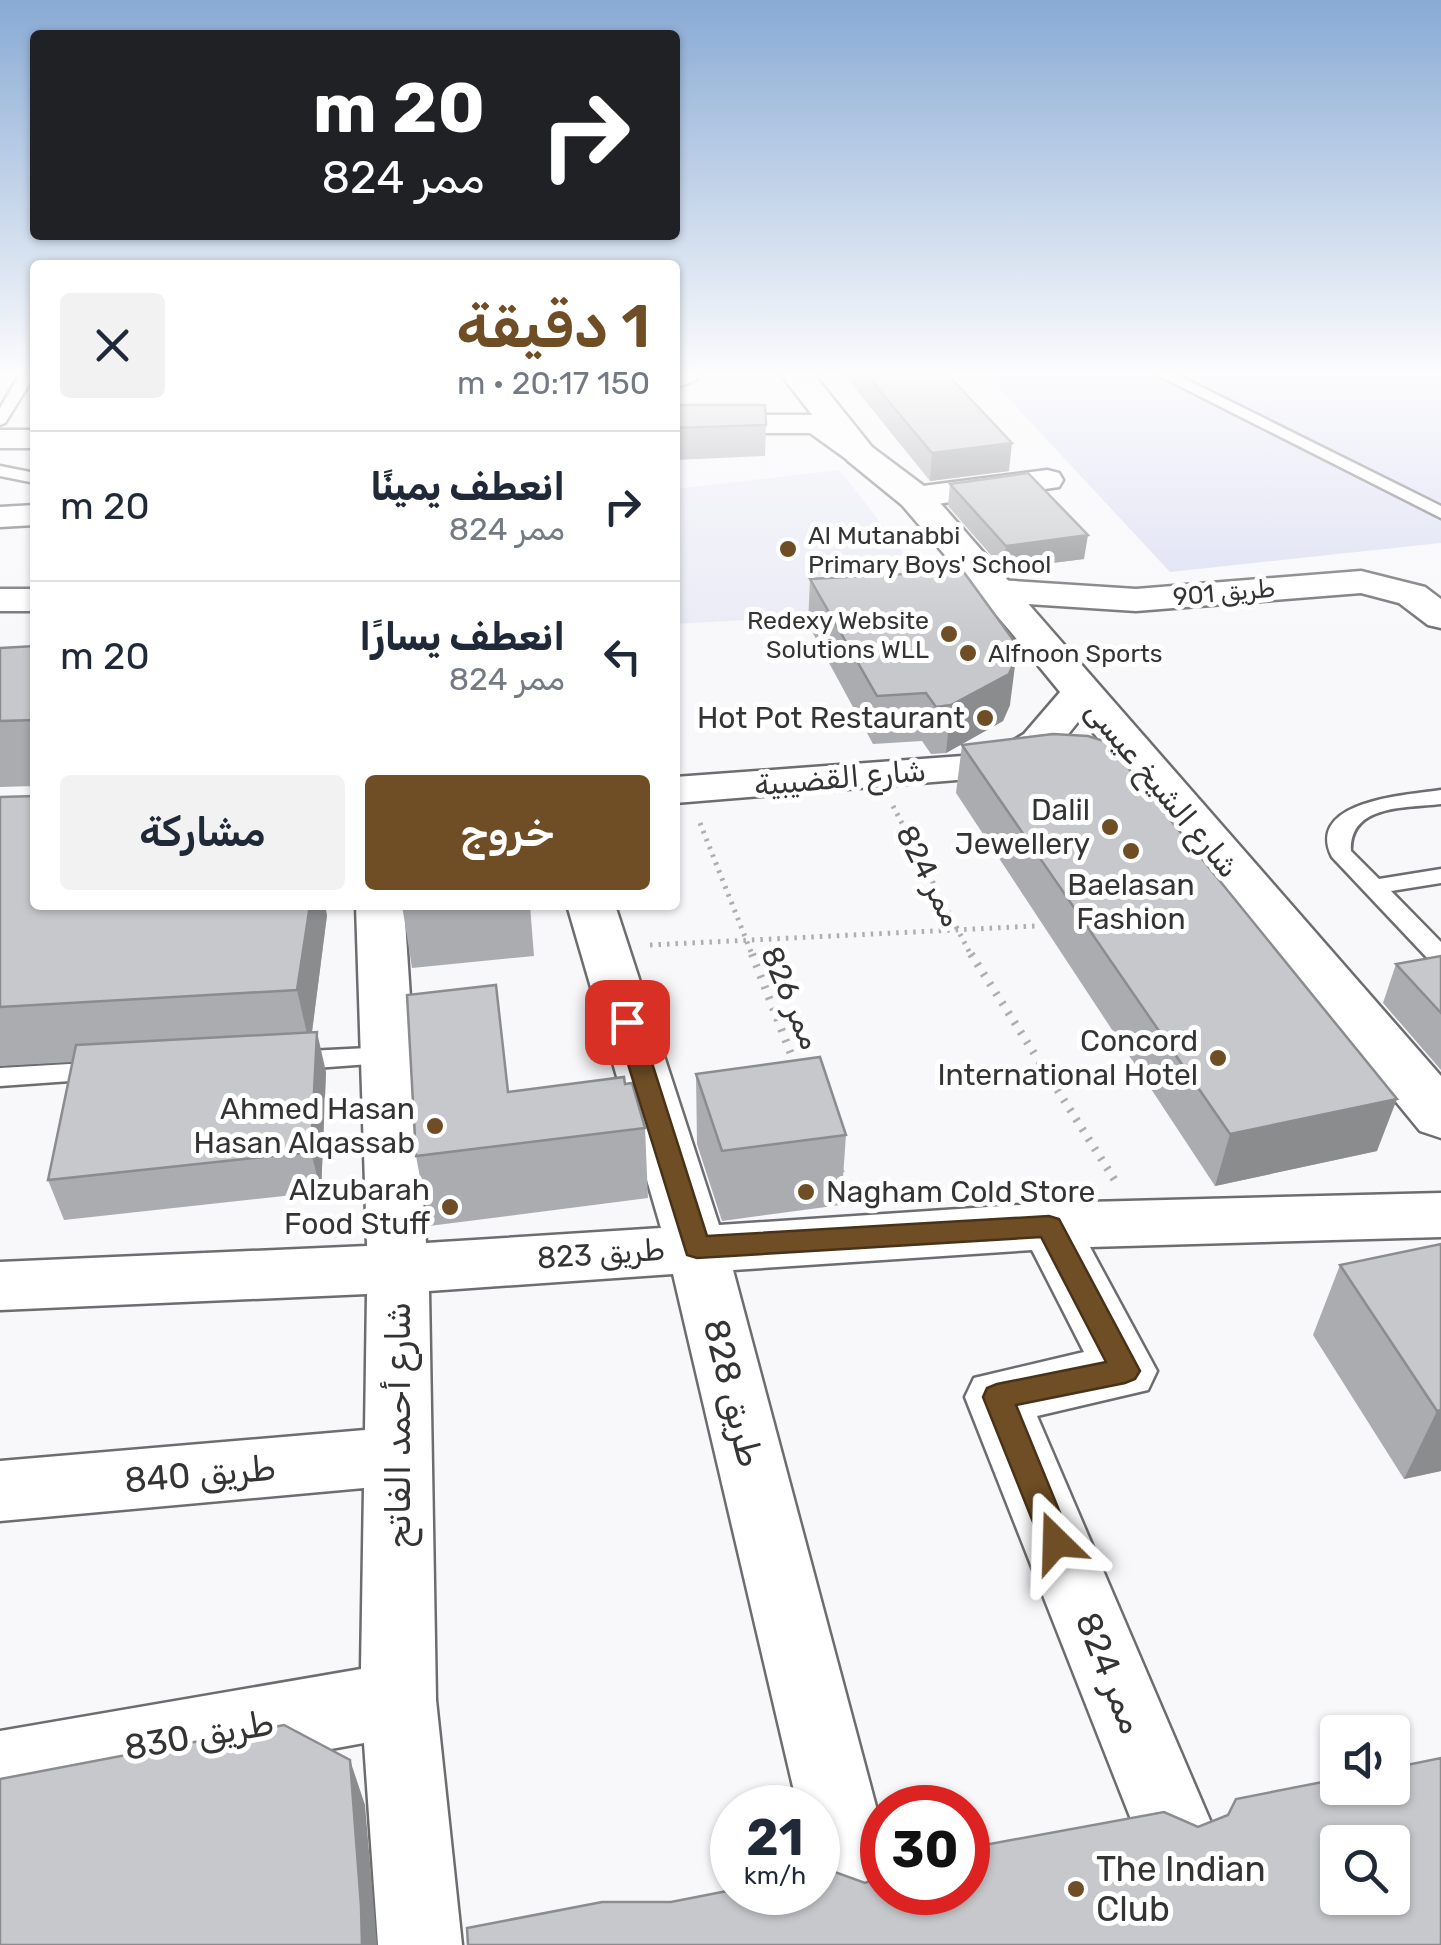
<!DOCTYPE html>
<html lang="ar">
<head>
<meta charset="utf-8">
<style>
  body { margin:0; font-family:Rubik,Cairo,sans-serif; background:#f2f2f3; color:#1f2937; direction:rtl; height:100vh; display:flex; flex-direction:column; font-size:38px; white-space:nowrap }
  * { box-sizing:border-box; margin:0 }
  p { font-size:32px; color:#747a83 }
  .icon { flex:none; width:55px; height:55px; fill:none; stroke:currentColor; stroke-width:2; stroke-linecap:round; stroke-linejoin:round }
  .map { position:relative; flex:1; overflow:hidden; direction:ltr }
  .panel { position:absolute; left:30px; top:260px; width:650px; height:650px; display:flex; flex-direction:column; background:#fff; border-radius:10px; box-shadow:0 2px 8px #0004; direction:rtl }
  .panel>* { flex:none }
  .guide { position:absolute; left:30px; top:30px; width:650px; height:210px; border-radius:10px; box-shadow:0 2px 8px #0004; direction:rtl; background:#202124; color:#fff; overflow:hidden }
  .tools { position:absolute; left:1320px; top:1715px; display:grid; gap:20px }
  .tools a { display:grid; place-items:center; width:90px; height:90px; border-radius:10px; background:#fff; box-shadow:0 2px 8px #0004; font-size:50px }
  .speed { position:absolute; left:710px; top:1785px; display:flex; gap:20px; font-size:50px; font-weight:700; text-align:center }
  .speed>* { display:grid; place-content:center; width:130px; height:130px; border-radius:50%; background:#fff; box-shadow:0 2px 8px #0004; line-height:1 }
  .speed small { font-size:25px; font-weight:400 }
  .speed .limit { border:15px solid #d22; background:#fff; color:#111 }
  .pin { position:absolute; display:grid; place-items:center; width:85px; height:85px; color:#fff; margin:-42px; border-radius:20px; box-shadow:0 5px 15px #0006 }
  .me { position:absolute; width:110px; margin:-55px; rotate:338deg; stroke-linejoin:round; filter:drop-shadow(0 0 8px #0008) }
  .turn { display:flex; align-items:center; gap:35px; height:210px; padding:0 30px; font-size:45px }
  .turn .icon { width:130px; height:130px; stroke-width:2.5 }
  .turn b { display:block; font-size:70px; line-height:85px }
  .round { display:grid; place-items:center; flex:none; width:105px; height:105px; border-radius:10px; background:#f2f2f3 }
  .headline { display:flex; align-items:center; justify-content:space-between; height:170px; padding:0 30px }
  h1 { font-size:60px; font-weight:600; line-height:75px; color:#6f4e25 }
  .action { display:flex; gap:20px; margin-top:auto; padding:20px 30px }
  .action a { flex:1; height:115px; border-radius:10px; background:#6f4e25; color:#fff; font-size:40px; font-weight:600; line-height:115px; text-align:center }
  .action a+a { background:#f2f2f3; color:#1f2937 }
  ul { padding:0; list-style:none }
  li { display:flex; align-items:center; gap:30px; height:150px; padding:0 30px; border-top:2px solid #e0e1e3 }
  li div { flex:1 }
  li b { display:block; font-size:38px }
  li em { font-style:normal }
  .map>svg:first-child { display:block }
</style>
</head>
<body>
<div class="map">
<svg width="1441" height="1945" viewBox="0 0 1441 1945">
  <rect width="100%" height="100%" fill="#f8f8fb"/>
  <path fill="#e9eaf5" d="M 840,470 L 947,609 L 675,624 L 675,489 Z"/>
  <path fill="#daddf2" d="M 1441,371 L 1441,543 L 1170,572 L 984,372 Z"/>
  <g fill="none" stroke-linecap="round" stroke-linejoin="round">
    <defs>
      <g id="lane">
        <path d="M 22,371 L 35,371 L 35,375 L 5,423 L 0,425 L 0,408 Z"/>
        <path d="M 684,371 L 698,371 L 696,380 L 675,388 L 675,379 L 682,377 Z"/>
        <path d="M 1150,371 L 1169,371 L 1441,506 L 1441,518 Z"/>
        <path d="M 0,466 L 35,473 L 35,483 L 0,476 Z"/>
        <path d="M 1441,790 L 1441,804 C 1407,808 1349,804 1351,851 L 1379,879 L 1441,869 L 1441,883 L 1391,891 L 1441,942 L 1441,965 L 1432,963 L 1332,857 C 1304,800 1409,795 1441,790 Z"/>
        <path d="M 388,1047 L 397,1050 L 401,1056 L 397,1062 L 288,1070 L 279,1068 L 275,1061 L 279,1054 L 288,1052 Z"/>
        <path d="M 104,1062 L 113,1064 L 117,1071 L 113,1078 L 0,1086 L 0,1068 Z"/>
      </g>
      <g id="street">
        <path d="M 675,415 L 817,415 L 828,417 L 876,454 L 871,461 L 849,461 L 810,433 L 675,433 Z"/>
        <rect x="0" y="430" width="35" height="18"/>
        <path d="M 1047,470 L 1059,473 L 1063,480 L 1059,487 L 915,507 L 903,504 L 898,497 L 903,490 L 915,487 Z"/>
        <path d="M 35,505 L 35,525 L 0,527 L 0,507 Z"/>
        <path d="M 1361,571 L 1425,587 L 1441,599 L 1441,628 L 1428,625 L 1399,603 L 1361,593 L 1136,611 L 998,602 L 985,599 L 980,591 L 985,583 L 998,580 L 1136,589 Z"/>
        <rect x="0" y="589" width="35" height="22"/>
        <path d="M 1081,681 L 1095,684 L 1101,693 L 1054,752 L 1045,757 L 1050,764 L 1044,773 L 675,803 L 675,777 L 990,754 L 1024,734 L 1067,684 Z"/>
        <path d="M 356,905 L 404,905 L 426,1243 L 661,1228 L 567,905 L 615,905 L 719,1225 L 1049,1203 L 1441,1193 L 1441,1237 L 1090,1247 L 1157,1371 L 1148,1390 L 1037,1416 L 1215,1832 L 1203,1860 L 1175,1872 L 1147,1860 L 965,1397 L 974,1378 L 1084,1352 L 1032,1250 L 733,1270 L 882,1829 L 882,1892 L 895,1892 L 886,1915 L 857,1927 L 828,1915 L 818,1889 L 818,1808 L 798,1808 L 673,1274 L 429,1291 L 436,1700 L 462,1945 L 378,1945 L 364,1743 L 0,1809 L 0,1731 L 361,1669 L 364,1488 L 0,1521 L 0,1461 L 365,1430 L 367,1294 L 0,1310 L 0,1262 L 367,1246 Z"/>
      </g>
      <path id="secondary" d="M 778,371 L 811,371 L 872,447 L 928,489 L 1441,1076 L 1441,1138 L 1420,1131 L 1010,631 L 902,505 L 848,461 Z"/>
    </defs>
    <use href="#lane" stroke="#6d6d70" stroke-width="5"/>
    <use href="#street" stroke="#6d6d70" stroke-width="5"/>
    <use href="#secondary" stroke="#6d6d70" stroke-width="5"/>
    <g stroke="#aeaeb0" stroke-width="5" stroke-dasharray="2.5 6" stroke-linecap="butt">
      <path d="M 893,806 L 972,957"/>
      <path d="M 700,823 L 753,957"/>
      <path d="M 650,945 L 1035,926"/>
    </g>
    <g stroke="#aeaeb0" stroke-width="8" stroke-dasharray="2.5 9" stroke-linecap="butt">
      <path d="M 752,954 L 796,1067"/>
      <path d="M 971,954 L 1116,1182"/>
      <path d="M 840,1171 L 850,1196"/>
    </g>
    <use href="#lane" fill="#fff" fill-rule="evenodd"/>
    <use href="#street" fill="#fff" fill-rule="evenodd"/>
    <use href="#secondary" fill="#fff" fill-rule="evenodd"/>
  </g>
  <g fill="#abacaf">
    <path d="M 842,372 L 945,372 L 1009,471 L 930,481 Z"/>
    <path d="M 675,405 L 766,425 L 765,456 L 675,460 Z"/>
    <path d="M 950,484 L 1084,559 L 1003,569 L 948,506 Z"/>
    <path d="M 810,579 L 1010,705 L 1003,721 L 946,753 L 931,754 L 922,741 L 873,744 L 808,624 Z"/>
    <path d="M 35,646 L 35,786 L 0,787 L 0,648 Z"/>
    <path d="M 962,745 L 1377,1151 L 1215,1186 L 956,793 Z"/>
    <path d="M 0,797 L 327,915 L 312,1032 L 326,1072 L 321,1192 L 64,1220 L 48,1180 L 72,1062 L 0,1066 Z"/>
    <path d="M 402,905 L 530,905 L 534,956 L 412,968 Z"/>
    <path d="M 1441,956 L 1441,1070 L 1383,1003 L 1396,964 Z"/>
    <path d="M 696,1074 L 846,1135 L 841,1205 L 722,1221 L 697,1144 Z"/>
    <path d="M 625,1084 L 645,1128 L 648,1198 L 429,1226 L 416,1156 L 508,1092 Z"/>
    <path d="M 1441,1244 L 1441,1471 L 1404,1479 L 1313,1335 L 1340,1265 Z"/>
  </g>
  <g fill="#8b8c8e">
    <path d="M 1012,443 L 1009,471 L 930,481 L 932,453 Z"/>
    <path d="M 1088,535 L 1084,559 L 1003,569 L 1006,546 Z"/>
    <path d="M 1016,658 L 1010,705 L 1003,721 L 946,753 L 951,705 Z"/>
    <path d="M 310,905 L 325,905 L 327,915 L 310,1047 L 297,990 Z"/>
    <path d="M 317,1032 L 326,1072 L 321,1192 L 311,1152 Z"/>
    <path d="M 1397,1099 L 1377,1151 L 1215,1186 L 1230,1134 Z"/>
    <path d="M 1441,1410 L 1441,1471 L 1404,1479 L 1437,1411 Z"/>
    <path d="M 350,1760 L 365,1805 L 377,1945 L 362,1945 Z"/>
  </g>
  <g fill="#c7c8cb" stroke="#8b8c8e" stroke-width="2.5" fill-rule="evenodd">
    <path d="M 864,372 L 945,372 L 1012,443 L 932,453 Z"/>
    <path d="M 675,405 L 765,405 L 766,425 L 675,428 Z"/>
    <path d="M 1028,473 L 1088,535 L 1006,546 L 950,484 Z"/>
    <path d="M 963,571 L 1014,641 L 1016,658 L 1009,674 L 951,705 L 936,707 L 926,693 L 877,696 L 810,579 Z"/>
    <path d="M 35,646 L 35,720 L 0,721 L 0,648 Z"/>
    <path d="M 1053,734 L 1088,736 L 1107,742 L 1397,1099 L 1230,1134 L 962,745 Z"/>
    <path d="M 35,796 L 35,905 L 310,905 L 297,990 L 0,1007 L 0,797 Z"/>
    <path d="M 1441,956 L 1441,1013 L 1396,964 Z"/>
    <path d="M 496,985 L 508,1092 L 624,1077 L 625,1084 L 632,1083 L 645,1128 L 416,1156 L 407,995 Z"/>
    <path d="M 317,1032 L 311,1152 L 48,1180 L 76,1045 Z"/>
    <path d="M 820,1057 L 846,1135 L 722,1151 L 696,1074 Z"/>
    <path d="M 1441,1244 L 1441,1410 L 1437,1411 L 1340,1265 Z"/>
    <path d="M 284,1725 L 350,1760 L 361,1906 L 362,1945 L 0,1945 L 0,1779 Z"/>
    <path d="M 1441,1758 L 1441,1945 L 468,1945 L 467,1928 L 602,1902 L 671,1902 L 732,1890 L 732,1892 L 818,1892 L 818,1872 L 826,1870 L 827,1874 L 835,1872 L 865,1883 L 882,1876 L 882,1892 L 968,1892 L 968,1848 L 1164,1812 L 1198,1827 L 1228,1815 L 1236,1799 L 1338,1779 L 1338,1788 L 1392,1788 L 1392,1768 ZM 1338,1842 L 1392,1842 L 1392,1898 L 1338,1898 Z"/>
  </g>
  <linearGradient id="sky" x2="0" y2="1"><stop stop-color="#88aad4"/><stop offset="0.58" stop-color="#fcfcfd"/><stop offset="1" stop-color="#fcfcfd" stop-opacity="0"/></linearGradient>
  <rect width="1441" height="644" fill="url(#sky)"/>
  <path fill="#6f4e25" stroke="#483318" stroke-width="2.5" d="M 627,1015 L 639,1022 L 707,1236 L 1049,1216 L 1059,1219 L 1140,1371 L 1135,1379 L 1125,1383 L 1016,1405 L 1072,1542 L 1068,1552 L 1056,1556 L 1045,1552 L 983,1397 L 987,1388 L 997,1384 L 1106,1362 L 1041,1237 L 697,1258 L 687,1255 L 615,1022 Z"/>
  <g fill="#6f4e25" stroke="#fff" stroke-width="4">
    <circle cx="788" cy="549" r="10"/>
    <circle cx="949" cy="634" r="10"/>
    <circle cx="968" cy="653" r="10"/>
    <circle cx="985" cy="718" r="10"/>
    <circle cx="1110" cy="827" r="10"/>
    <circle cx="1131" cy="851" r="10"/>
    <circle cx="1218" cy="1058" r="10"/>
    <circle cx="435" cy="1126" r="10"/>
    <circle cx="806" cy="1192" r="10"/>
    <circle cx="450" cy="1207" r="10"/>
    <circle cx="1076" cy="1889" r="10"/>
  </g>
  <g text-anchor="middle" stroke-width="10" stroke-linejoin="round" paint-order="stroke">
    <g font-size="25" fill="#343435" stroke="#fff" text-anchor="start">
      <text x="808" y="544">Al Mutanabbi<tspan x="808" dy="29">Primary Boys' School</tspan></text>
      <text x="929" y="629" text-anchor="end">Redexy Website<tspan x="929" dy="29">Solutions WLL</tspan></text>
      <text x="988" y="662">Alfnoon Sports</text>
    </g>
    <g font-size="25" fill="#343435" stroke="#fff">
      <text transform="translate(1224 592) rotate(-5)" y="9">طريق 901</text>
    </g>
    <g font-size="30" fill="#343435" stroke="#fff" text-anchor="end">
      <text x="965" y="728">Hot Pot Restaurant</text>
      <text x="1090" y="820">Dalil<tspan x="1090" dy="34">Jewellery</tspan></text>
      <text x="1131" y="895" text-anchor="middle">Baelasan<tspan x="1131" dy="34">Fashion</tspan></text>
      <text x="1198" y="1051">Concord<tspan x="1198" dy="34">International Hotel</tspan></text>
      <text x="415" y="1119">Ahmed Hasan<tspan x="415" dy="34">Hasan Alqassab</tspan></text>
      <text x="430" y="1200">Alzubarah<tspan x="430" dy="34">Food Stuff</tspan></text>
      <text x="826" y="1202" text-anchor="start">Nagham Cold Store</text>
    </g>
    <g font-size="30" fill="#343435" stroke="#fff">
      <text transform="translate(840 778) rotate(-5)" y="10">شارع القضيبية</text>
      <text transform="translate(1162 789) rotate(50)" y="10">شارع الشيخ عيسى</text>
      <text transform="translate(929 876) rotate(63)" y="10">ممر 824</text>
      <text transform="translate(791 998) rotate(67)" y="10">ممر 826</text>
      <text transform="translate(601 1254) rotate(-4)" y="10">طريق 823</text>
    </g>
    <g font-size="35" fill="#343435" stroke="#fff">
      <text transform="translate(733 1393) rotate(76)" y="12">طريق 828</text>
      <text transform="translate(398 1425) rotate(-90)" y="12">شارع أحمد الفاتح</text>
      <text transform="translate(200 1474) rotate(-5)" y="12">طريق 840</text>
      <text transform="translate(1110 1673) rotate(68)" y="12">ممر 824</text>
      <text transform="translate(199 1735) rotate(-10)" y="12">طريق 830</text>
    </g>
    <g font-size="35" fill="#343435" stroke="#fff" text-anchor="start">
      <text x="1096" y="1881">The Indian<tspan x="1096" dy="40">Club</tspan></text>
    </g>
  </g>
</svg>
<div class="tools">
<a><svg class="icon" aria-label="sound" viewBox="0 0 24 24"><path d="M4 9h4l5-4v14l-5-4H4zM17 9q2 3 0 6"/></svg></a>
<a><svg class="icon" aria-label="search" viewBox="0 0 24 24"><circle cx="10" cy="10" r="6"/><path d="M15 15l6 6"/></svg></a>
</div>
<div class="speed"><div>21<small>km/h</small></div><div class="limit">30</div></div>
<div class="pin" style="left:627px;top:1022px;background:#d93025"><svg class="icon" aria-label="arrive" viewBox="0 0 24 24"><path d="M6 21V4h12l-3 4 3 4H6"/></svg></div>
<svg class="me" style="left:1056px;top:1542px" viewBox="-20 -20 40 40"><path d="M0-17L14 15 0 8-14 15z" fill="#6f4e25" stroke="#fff" stroke-width="4"/></svg>
<div class="guide">
<div class="turn"><svg class="icon" aria-label="right" viewBox="0 0 24 24"><path d="M7 20v-9h11M14 6l5 5-5 5"/></svg><div><b>20 m</b>ممر 824</div></div>
</div>
<section class="panel">
<div class="headline"><div><h1>1 دقيقة</h1><p>150 m · 20:17</p></div><a class="round"><svg class="icon" aria-label="close" viewBox="0 0 24 24"><path d="M6 6l12 12M18 6L6 18"/></svg></a></div>
<ul>
<li><svg class="icon" aria-label="right" viewBox="0 0 24 24"><path d="M7 20v-9h11M14 6l5 5-5 5"/></svg><div><b>انعطف يمينًا</b><p>ممر 824</p></div><em>20 m</em></li>
<li><svg class="icon" aria-label="left" viewBox="0 0 24 24"><path d="M17 20v-9H6M10 6l-5 5 5 5"/></svg><div><b>انعطف يسارًا</b><p>ممر 824</p></div><em>20 m</em></li>
</ul>
<div class="action"><a>خروج</a><a>مشاركة</a></div>
</section>
</div>
</body>
</html>
